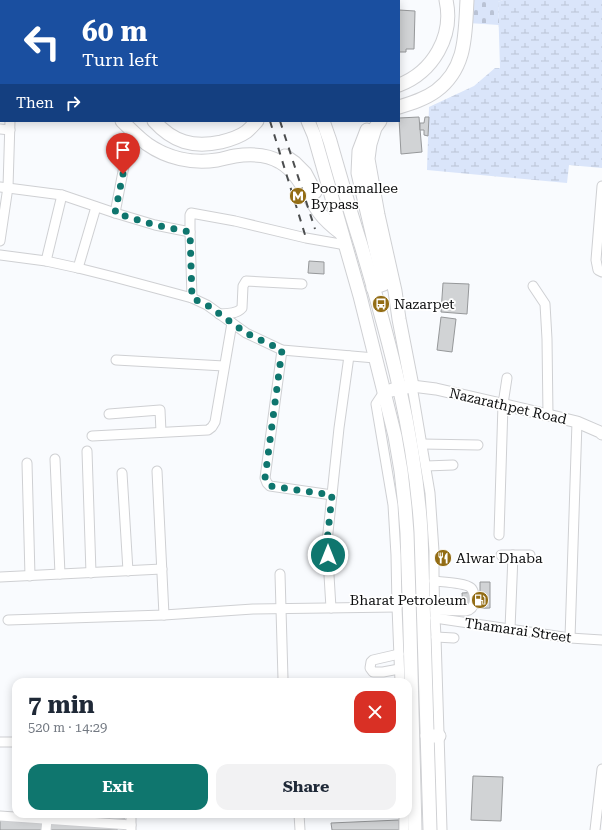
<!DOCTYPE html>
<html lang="en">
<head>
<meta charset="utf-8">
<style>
  body { margin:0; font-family:"Roboto Serif",serif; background:#f2f2f3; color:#1f2937; height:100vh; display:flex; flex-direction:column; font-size:15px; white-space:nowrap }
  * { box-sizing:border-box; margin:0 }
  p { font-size:13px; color:#747a83 }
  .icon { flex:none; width:22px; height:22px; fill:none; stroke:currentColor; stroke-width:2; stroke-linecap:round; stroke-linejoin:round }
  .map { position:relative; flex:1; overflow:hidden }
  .drawer { position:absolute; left:12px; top:678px; width:400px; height:140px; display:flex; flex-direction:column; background:#fff; border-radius:12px; box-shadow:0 2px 10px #0003 }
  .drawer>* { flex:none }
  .banner { position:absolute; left:0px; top:0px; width:400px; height:122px; box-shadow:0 2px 10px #0003; background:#1a4fa0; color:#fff; overflow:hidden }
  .pin { position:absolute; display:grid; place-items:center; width:34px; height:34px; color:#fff; margin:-41px -17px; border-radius:50% 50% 50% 0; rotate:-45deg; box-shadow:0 0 4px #0007 }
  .pin .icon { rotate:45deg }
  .me { position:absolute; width:44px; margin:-22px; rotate:0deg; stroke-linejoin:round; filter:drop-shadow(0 0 3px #0008) }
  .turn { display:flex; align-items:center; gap:14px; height:84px; padding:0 16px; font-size:18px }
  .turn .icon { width:52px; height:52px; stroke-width:2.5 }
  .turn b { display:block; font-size:28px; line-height:34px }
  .then { display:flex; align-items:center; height:38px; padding:0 16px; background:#0003; gap:8px; font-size:15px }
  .round { display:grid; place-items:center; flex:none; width:42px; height:42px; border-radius:12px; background:#f2f2f3 }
  .headline { display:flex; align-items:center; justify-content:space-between; height:68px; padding:0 16px }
  h1 { font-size:24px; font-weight:700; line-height:30px }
  .primary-button { display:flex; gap:8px; margin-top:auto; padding:8px 16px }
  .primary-button a { flex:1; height:46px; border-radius:12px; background:#0f766e; color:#fff; font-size:16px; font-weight:700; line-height:46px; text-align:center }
  .primary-button a+a { background:#f2f2f3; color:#1f2937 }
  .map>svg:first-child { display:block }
</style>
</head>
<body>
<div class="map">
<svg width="602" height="830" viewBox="0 0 602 830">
  <defs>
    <pattern id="wetland-marsh" width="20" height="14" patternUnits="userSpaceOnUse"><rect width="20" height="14" fill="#dae5fa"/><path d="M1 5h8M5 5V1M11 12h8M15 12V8" fill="none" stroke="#bac3d5"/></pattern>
    <pattern id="cemetery-stones" width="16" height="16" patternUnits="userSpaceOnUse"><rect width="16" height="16" fill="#dae5fa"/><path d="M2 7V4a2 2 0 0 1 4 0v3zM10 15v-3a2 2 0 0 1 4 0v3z" fill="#bac3d5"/></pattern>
  </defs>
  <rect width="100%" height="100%" fill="#f9fbfe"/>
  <path fill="url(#wetland-marsh)" d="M 503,0 L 602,0 L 602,168 L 569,165 L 567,183 L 427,170 L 429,107 L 474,86 L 495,68 L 500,68 L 498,2 Z"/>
  <path fill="url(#cemetery-stones)" d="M 469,0 L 503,0 L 498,2 L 499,25 L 468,23 Z"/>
  <g fill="#d1d3d5" stroke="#96989a">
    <path d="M 399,10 L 415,11 L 414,49 L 406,49 L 406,52 L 399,52 Z"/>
    <path d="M 419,117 L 422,152 L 401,154 L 399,118 Z"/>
    <path d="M 425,117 L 429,117 L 428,136 L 424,135 L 424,130 L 420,130 L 420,123 L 424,123 Z"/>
    <path d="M 309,261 L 324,262 L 324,274 L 308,273 Z"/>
    <path d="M 443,283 L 469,284 L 467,314 L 441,312 Z"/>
    <path d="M 441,317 L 456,319 L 452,352 L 437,350 Z"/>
    <path d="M 480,582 L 490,582 L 490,608 L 463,609 L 462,593 L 480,592 Z"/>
    <path d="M 473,776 L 503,777 L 501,821 L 471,820 Z"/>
    <path d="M 50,814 L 125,814 L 125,818 L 50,815 Z"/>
    <path d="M 0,820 L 43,822 L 42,830 L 0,830 Z"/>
    <path d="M 399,820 L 399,830 L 332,830 L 331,823 Z"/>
    <path d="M 49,823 L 118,826 L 117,830 L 49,830 Z"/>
  </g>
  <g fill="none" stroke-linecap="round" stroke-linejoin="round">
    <defs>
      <g id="minor">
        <path d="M 17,0 L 17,1"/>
        <path d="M 326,0 L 326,1"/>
        <path d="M 366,1 L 366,0"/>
        <path d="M 0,129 L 10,130"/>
        <path d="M 602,186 L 596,260 L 598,270 L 602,272"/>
        <path d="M 0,187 L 62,195 L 115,213 L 155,225 L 190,232"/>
        <path d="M 115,213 L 125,161"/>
        <path d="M 0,241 L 8,187 L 10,121"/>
        <path d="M 0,255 L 46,261 L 78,268 L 114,277 L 192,298 L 207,305 L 246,333 L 282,350 L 375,358"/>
        <path d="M 46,261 L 62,195"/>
        <path d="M 78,268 L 96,207"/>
        <path d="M 533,286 L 545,304 L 547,339 L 548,415"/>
        <path d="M 192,298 L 190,232 L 190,215 L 191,213 L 235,221 L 306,238 L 346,245"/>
        <path d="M 219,314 C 227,314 237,314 242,308 L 243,286 L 246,281 L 302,284"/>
        <path d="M 282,350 L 265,478 L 267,483 L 270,486 L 332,495"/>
        <path d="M 116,360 L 224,366"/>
        <path d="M 412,386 L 430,493 L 434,551 L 434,581 L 435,618 L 436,637 L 442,830"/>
        <path d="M 384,392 L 376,404 L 393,505 L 396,555 L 397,607 L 400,682"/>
        <path d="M 109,414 L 160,410 L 161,432"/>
        <path d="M 92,436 L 208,430 L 212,427 L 215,422 L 232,323"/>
        <path d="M 422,444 L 478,445"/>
        <path d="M 87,451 L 91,573"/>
        <path d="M 55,459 L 60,574"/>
        <path d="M 27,463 L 30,576"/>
        <path d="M 426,466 L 453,465"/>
        <path d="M 157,471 L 164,615"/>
        <path d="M 122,473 L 128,571"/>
        <path d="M 499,535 L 503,404 L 507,378"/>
        <path d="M 501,555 L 530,555"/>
        <path d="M 280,574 L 283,679"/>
        <path d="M 0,577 L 162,569"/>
        <path d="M 434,581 C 442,582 466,583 471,588 C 474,591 475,598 474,603 C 473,608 470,610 466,611 L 435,610"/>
        <path d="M 331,608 L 327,542 L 339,428 L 349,356"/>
        <path d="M 435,618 L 570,638 L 602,640"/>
        <path d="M 8,620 L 164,615 L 253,609 L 397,607"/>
        <path d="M 510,629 L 513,555"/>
        <path d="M 436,637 L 454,638"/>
        <path d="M 570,638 L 577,422"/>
        <path d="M 399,654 L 373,660 L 371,662 L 370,668 L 373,672 L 383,672 L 399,669"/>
        <path d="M 0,742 L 16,742"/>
        <path d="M 299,814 L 300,830"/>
        <path d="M 404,814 L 404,830"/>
        <path d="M 0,816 L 131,825"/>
        <path d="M 46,830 L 47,819"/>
        <path d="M 131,830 L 131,814"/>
        <path d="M 595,830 L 602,769"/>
      </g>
      <g id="major">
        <path d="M 86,1 L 88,0"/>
        <path d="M 124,1 L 127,0"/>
        <path d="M 0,12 L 1,12"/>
        <path d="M 0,78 L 1,78"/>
        <path d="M 412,386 L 436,389 L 548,415 L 577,422 L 600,432 L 602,434"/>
      </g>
      <g id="highway">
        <path d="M 260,0 L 261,1"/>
        <path d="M 277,0 L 277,1"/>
        <path d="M 62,1 L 65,0"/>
        <path d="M 193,1 L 195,0"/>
        <path d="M 0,25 L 1,24"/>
        <path d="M 0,70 L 1,69"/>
        <path d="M 399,85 C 433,72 454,36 446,0"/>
        <path d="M 399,107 C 412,103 425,99 436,91 C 467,68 465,34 467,0"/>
        <path d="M 122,121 C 130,129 138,137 147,144 C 167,158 192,164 217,160 C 223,159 229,157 235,156 C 249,154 267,154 280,162 C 298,172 307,196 319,212 C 325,220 333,227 341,233"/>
        <path d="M 154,121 C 173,142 193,148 221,142 C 229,140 239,137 246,132 C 250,129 254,124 257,121"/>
        <path d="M 308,121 L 314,135 L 360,296 L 395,436 L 401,471 L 405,507 L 407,533 L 410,631 L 415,830"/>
        <path d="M 323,121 L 330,141 C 340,176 350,211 361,245 C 389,339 415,434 421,532 L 430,830"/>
        <path d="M 380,121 L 375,128 L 370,144 L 368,159 L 378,215 L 395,291 L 399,319 L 412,386 L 392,390"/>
        <path d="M 367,130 L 359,151 L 358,173 L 384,284 L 373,288"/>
        <path d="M 285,156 L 295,163 L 305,173 L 315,192"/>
        <path d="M 427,736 L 439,736"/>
      </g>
    </defs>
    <use href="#minor" stroke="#cfd0d3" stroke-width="11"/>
    <use href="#major" stroke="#cfd0d3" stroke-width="13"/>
    <use href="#highway" stroke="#cfd0d3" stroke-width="15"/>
    <use href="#minor" stroke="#fff" stroke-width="9"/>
    <use href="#major" stroke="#fff" stroke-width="11"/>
    <use href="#highway" stroke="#fff" stroke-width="13"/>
    <g stroke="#4c4e4f" stroke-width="2" stroke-dasharray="7 7" stroke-linecap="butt">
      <path d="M 233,0 L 233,1"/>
      <path d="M 240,0 L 241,1"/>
      <path d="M 270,121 L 306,238"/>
      <path d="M 280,121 L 315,229"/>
    </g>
  </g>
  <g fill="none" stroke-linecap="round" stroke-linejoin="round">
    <path stroke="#0f766e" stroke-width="7" stroke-dasharray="0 12.6" d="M 123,174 L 115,213 L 155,225 L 190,232 L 192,298 L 207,305 L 246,333 L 282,350 L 265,478 L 267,483 L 270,486 L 332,495 L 327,542 L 328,555"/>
  </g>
  <defs>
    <symbol id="metro-disc" viewBox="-11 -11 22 22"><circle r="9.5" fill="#936d15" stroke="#fff"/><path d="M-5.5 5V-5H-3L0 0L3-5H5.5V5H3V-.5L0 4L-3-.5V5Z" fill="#fff"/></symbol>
    <symbol id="bus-disc" viewBox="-11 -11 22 22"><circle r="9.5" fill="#936d15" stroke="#fff"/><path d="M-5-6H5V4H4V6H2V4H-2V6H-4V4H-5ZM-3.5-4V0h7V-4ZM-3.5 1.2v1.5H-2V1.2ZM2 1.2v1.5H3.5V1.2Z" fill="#fff"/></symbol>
    <symbol id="restaurant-disc" viewBox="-11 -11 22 22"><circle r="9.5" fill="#936d15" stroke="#fff"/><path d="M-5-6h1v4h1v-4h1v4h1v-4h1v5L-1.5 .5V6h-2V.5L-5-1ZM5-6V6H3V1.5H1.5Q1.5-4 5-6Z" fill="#fff"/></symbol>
    <symbol id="fuel-disc" viewBox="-11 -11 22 22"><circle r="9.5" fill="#936d15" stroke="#fff"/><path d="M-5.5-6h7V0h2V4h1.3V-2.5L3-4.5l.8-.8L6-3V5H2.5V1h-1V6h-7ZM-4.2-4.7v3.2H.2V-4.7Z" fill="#fff"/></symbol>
  </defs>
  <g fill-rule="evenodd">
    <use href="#metro-disc" x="288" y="186" width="20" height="20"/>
    <use href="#bus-disc" x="371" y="294" width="20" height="20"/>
    <use href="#restaurant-disc" x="433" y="548" width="20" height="20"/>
    <use href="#fuel-disc" x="470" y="590" width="20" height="20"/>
  </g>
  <g text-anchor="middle" stroke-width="3.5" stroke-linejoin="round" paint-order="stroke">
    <g font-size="14" fill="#0f1011" stroke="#fff" text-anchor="start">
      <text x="311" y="193">Poonamallee<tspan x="311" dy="16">Bypass</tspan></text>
      <text x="394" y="309">Nazarpet</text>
      <text x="456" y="563">Alwar Dhaba</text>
      <text x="467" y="605" text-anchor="end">Bharat Petroleum</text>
    </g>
    <g font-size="14" fill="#0f1011" stroke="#fff">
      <text transform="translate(508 406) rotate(13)" y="5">Nazarathpet Road</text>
      <text transform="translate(518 630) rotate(8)" y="5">Thamarai Street</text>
    </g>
  </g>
</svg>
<div class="pin" style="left:123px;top:174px;background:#d93025"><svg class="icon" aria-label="arrive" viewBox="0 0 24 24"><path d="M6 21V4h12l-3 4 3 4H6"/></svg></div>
<svg class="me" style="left:328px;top:555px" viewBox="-20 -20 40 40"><circle r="17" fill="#0f766e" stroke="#fff" stroke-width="3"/><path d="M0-11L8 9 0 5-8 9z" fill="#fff"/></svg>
<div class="banner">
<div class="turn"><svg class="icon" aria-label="left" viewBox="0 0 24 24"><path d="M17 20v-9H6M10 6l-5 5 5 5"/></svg><div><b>60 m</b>Turn left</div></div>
<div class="then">Then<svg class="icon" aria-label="right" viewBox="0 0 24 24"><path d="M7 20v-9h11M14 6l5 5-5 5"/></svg></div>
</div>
<section class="drawer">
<div class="headline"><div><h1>7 min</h1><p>520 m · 14:29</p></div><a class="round" style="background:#d93025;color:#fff"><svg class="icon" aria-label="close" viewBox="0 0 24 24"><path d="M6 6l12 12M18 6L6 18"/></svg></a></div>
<div class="primary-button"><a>Exit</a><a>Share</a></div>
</section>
</div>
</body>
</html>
